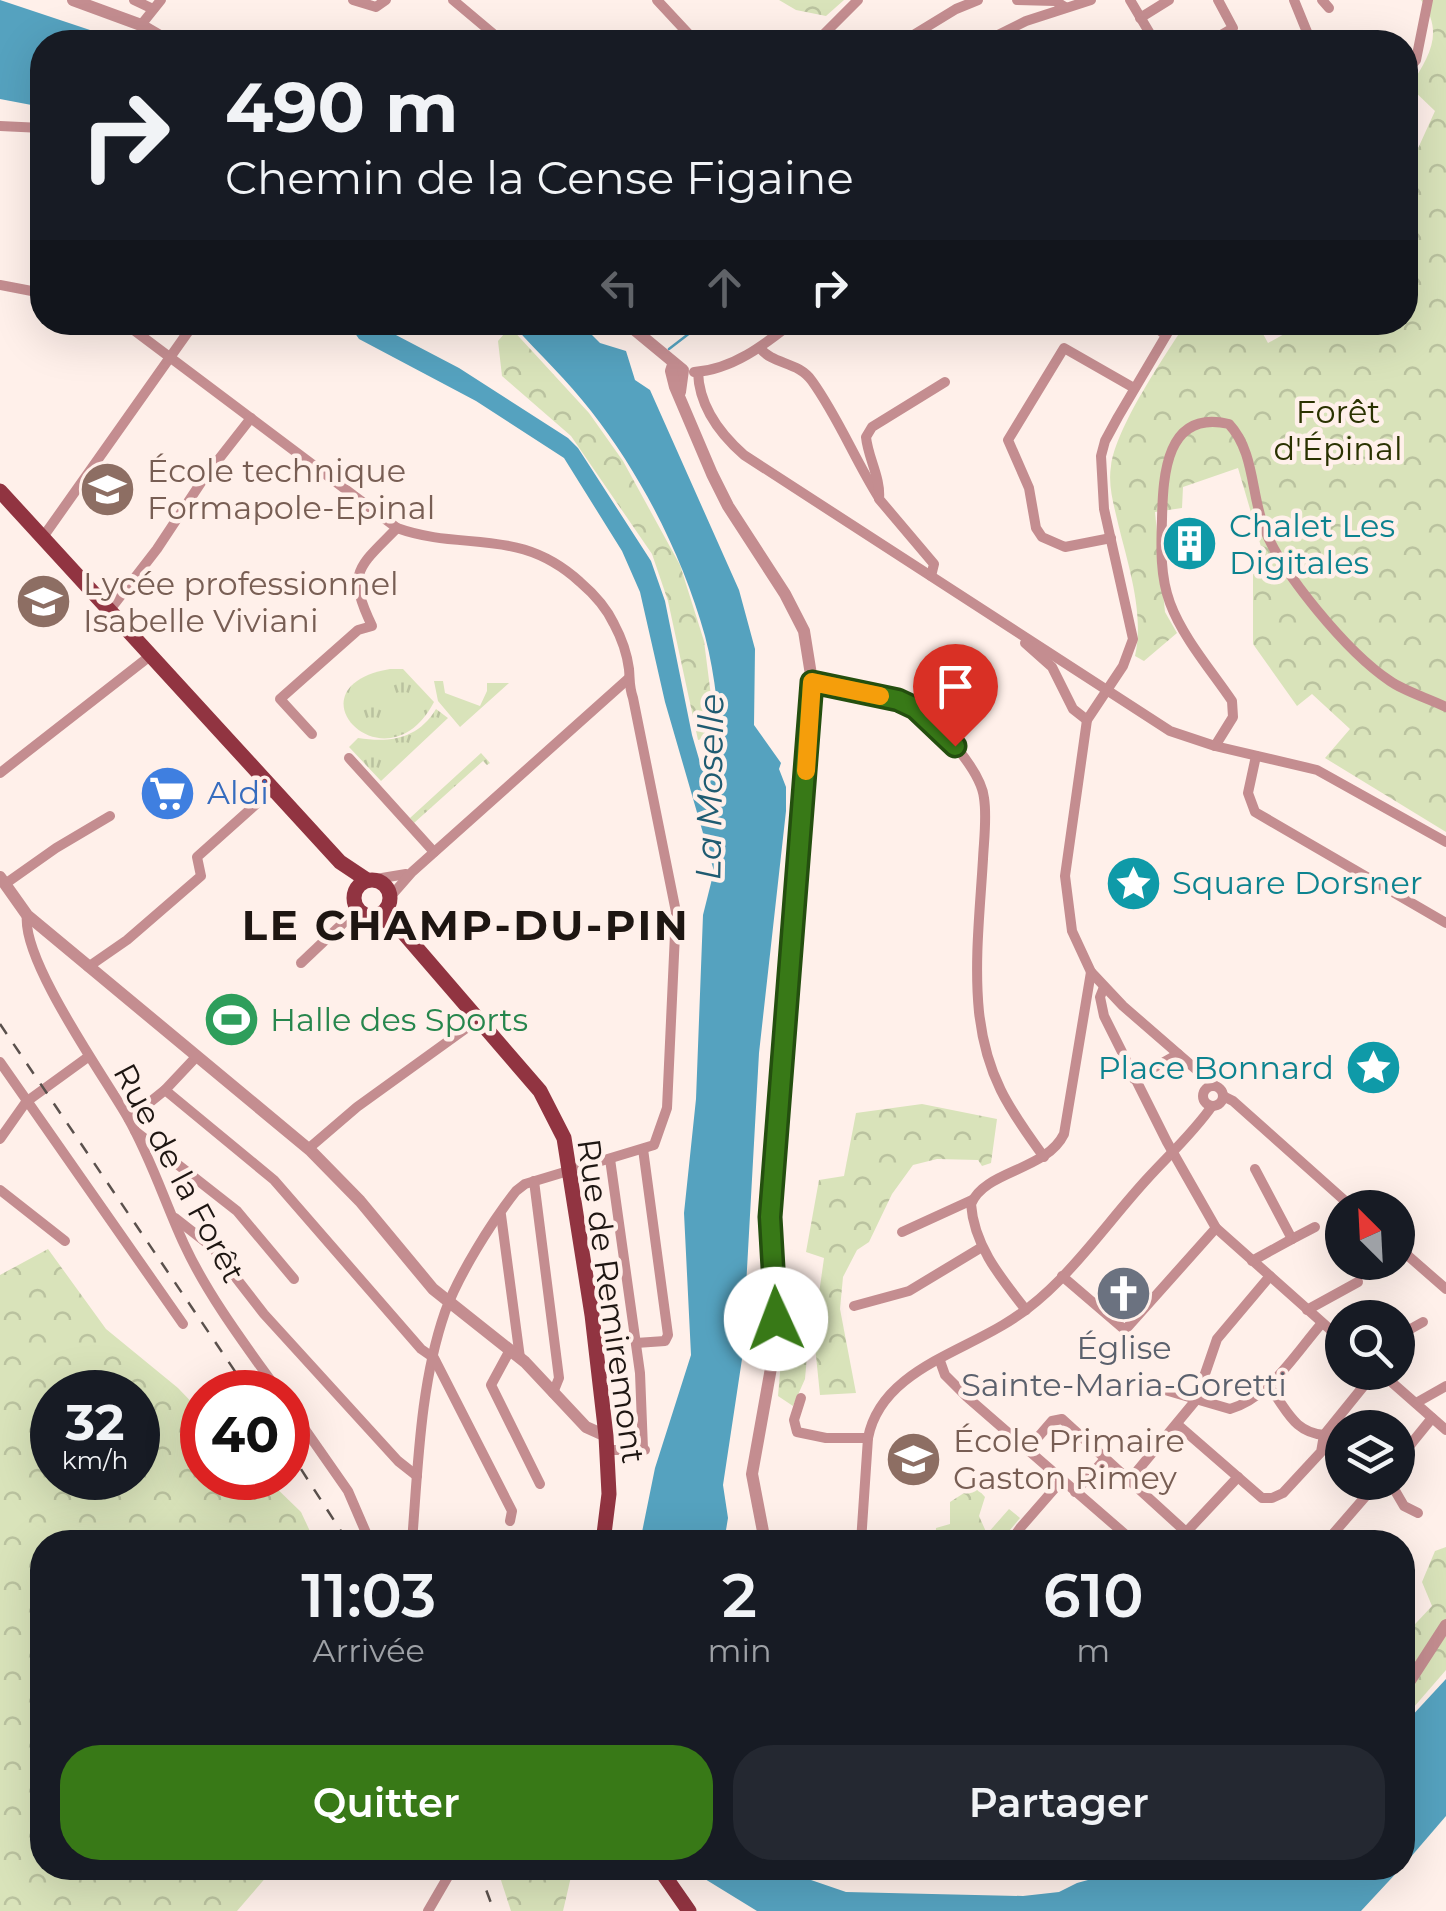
<!DOCTYPE html>
<html lang="fr">
<head>
<meta charset="utf-8">
<style>
  body { margin:0; font-family:Montserrat,sans-serif; background:#242831; color:#f1f3f6; height:100vh; display:flex; flex-direction:column; font-size:38px; white-space:nowrap }
  * { box-sizing:border-box; margin:0 }
  p { font-size:32px; color:#9ea1a6 }
  .icon { flex:none; width:55px; height:55px; fill:none; stroke:currentColor; stroke-width:2; stroke-linecap:round; stroke-linejoin:round }
  .map { position:relative; flex:1; overflow:hidden }
  .drawer { position:absolute; left:30px; top:1530px; width:1385px; height:350px; display:flex; flex-direction:column; background:#171b24; border-radius:40px; box-shadow:0 10px 40px #0002 }
  .drawer>* { flex:none }
  .top-card { position:absolute; left:30px; top:30px; width:1388px; height:305px; border-radius:40px; box-shadow:0 10px 40px #0002; background:#171b24; color:#f1f3f6; overflow:hidden }
  .needle { width:65px; rotate:336deg }
  .tools { position:absolute; left:1325px; top:1190px; display:grid; gap:20px }
  .tools a { display:grid; place-items:center; width:90px; height:90px; border-radius:50%; background:#171b24; box-shadow:0 10px 40px #0002; font-size:50px }
  .speed { position:absolute; left:30px; top:1370px; display:flex; gap:20px; font-size:50px; font-weight:700; text-align:center }
  .speed>* { display:grid; place-content:center; width:130px; height:130px; border-radius:50%; background:#171b24; box-shadow:0 10px 40px #0002; line-height:1 }
  .speed small { font-size:25px; font-weight:400 }
  .speed .limit { border:15px solid #d22; background:#fff; color:#111 }
  .pin { position:absolute; display:grid; place-items:center; width:85px; height:85px; color:#fff; margin:-102px -42px; border-radius:50% 50% 50% 0; rotate:-45deg; box-shadow:0 0 10px #0007 }
  .pin .icon { rotate:45deg }
  .me { position:absolute; width:110px; margin:-55px; rotate:358deg; stroke-linejoin:round; filter:drop-shadow(0 0 8px #0008) }
  .turn { display:flex; align-items:center; gap:35px; height:210px; padding:0 30px; font-size:45px }
  .turn .icon { width:130px; height:130px; stroke-width:2.5 }
  .turn b { display:block; font-size:70px; line-height:85px }
  .lanes { display:flex; align-items:center; height:95px; padding:0 30px; background:#0003; justify-content:center; gap:50px; direction:ltr }
  .lanes .off { opacity:.35 }
  .eta { display:flex; justify-content:space-evenly; align-items:center; height:170px; text-align:center }
  .eta b { font-size:60px; font-weight:600; line-height:70px }
  .cta { display:flex; gap:20px; margin-top:auto; padding:20px 30px }
  .cta a { flex:1; height:115px; border-radius:40px; background:#387917; color:#fff; font-size:40px; font-weight:600; line-height:115px; text-align:center }
  .cta a+a { background:#242831; color:#f1f3f6 }
  .map>svg:first-child { display:block }
</style>
</head>
<body>
<div class="map">
<svg width="1446" height="1911" viewBox="0 0 1446 1911">
  <defs>
    <pattern id="grass-tufts" width="24" height="20" patternUnits="userSpaceOnUse" patternTransform="scale(2.5)"><rect width="24" height="20" fill="#d9e3ba"/><path d="M3 7l-1-3M5 7V3M7 7l1-3M15 17l-1-3M17 17v-4M19 17l1-3" fill="none" stroke="#bac29f"/></pattern>
    <pattern id="forest-crowns" width="20" height="18" patternUnits="userSpaceOnUse" patternTransform="scale(2.5)"><rect width="20" height="18" fill="#d9e3ba"/><path d="M2 6a3 3 0 1 1 6 0M12 15a3 3 0 1 1 6 0" fill="none" stroke="#bac29f"/></pattern>
  </defs>
  <rect width="100%" height="100%" fill="#fff0ea"/>
  <g fill="url(#grass-tufts)">
    <path d="M 390,669 L 403,669 L 434,702 C 386,793 284,687 390,669 Z"/>
    <path d="M 434,681 L 443,681 L 445,693 L 480,706 L 487,691 L 487,683 L 509,683 L 460,727 L 438,701 Z"/>
    <path d="M 436,709 L 448,718 L 381,781 L 349,747 L 358,738 C 390,743 418,739 436,709 Z"/>
    <path d="M 481,753 L 490,763 L 487,765 L 483,761 L 414,823 L 410,818 Z"/>
  </g>
  <g fill="url(#forest-crowns)" fill-rule="evenodd">
    <path d="M 779,0 L 844,0 L 826,16 L 796,10 Z"/>
    <path d="M 1421,0 L 1446,0 L 1446,832 L 1325,758 L 1350,729 L 1312,694 L 1297,706 L 1253,644 L 1253,566 L 1262,550 L 1238,468 L 1183,487 L 1182,508 L 1155,512 L 1165,612 L 1177,633 L 1144,661 L 1135,656 C 1145,612 1127,562 1117,519 C 1113,502 1108,484 1111,466 C 1116,427 1164,357 1186,323 L 1257,323 L 1268,343 L 1304,323 L 1405,322 L 1405,177 L 1435,111 L 1410,87 C 1429,56 1445,33 1421,0 Z"/>
    <path d="M 510,327 L 589,413 L 623,461 L 680,565 L 704,641 L 716,735 L 698,740 L 668,601 L 652,554 L 571,436 L 502,376 L 498,341 Z"/>
    <path d="M 922,1104 L 997,1119 L 991,1163 L 982,1166 L 978,1160 L 937,1159 L 913,1165 L 892,1194 L 869,1242 L 857,1250 L 843,1277 L 840,1309 L 856,1393 L 820,1395 L 815,1346 L 808,1345 L 805,1379 L 793,1406 L 778,1396 L 785,1314 L 802,1320 L 820,1313 L 818,1301 L 824,1258 L 806,1252 L 819,1180 L 844,1176 L 856,1113 Z"/>
    <path d="M 48,1249 L 106,1329 L 178,1388 L 202,1413 L 202,1478 L 266,1478 L 301,1512 L 315,1542 L 42,1542 L 42,1868 L 274,1868 L 237,1911 L 0,1911 L 0,1275 ZM 52,1392 L 138,1392 L 138,1478 L 52,1478 Z"/>
    <path d="M 975,1486 L 985,1497 L 979,1516 L 987,1534 L 1009,1509 L 1020,1518 L 1000,1542 L 935,1542 L 936,1528 L 950,1524 L 950,1502 Z"/>
    <path d="M 1446,1547 L 1446,1670 L 1407,1715 L 1403,1707 L 1402,1638 L 1432,1606 L 1422,1582 L 1435,1551 Z"/>
    <path d="M 497,1868 L 573,1868 L 563,1911 L 511,1911 Z"/>
  </g>
  <g fill="#55a2bf">
    <path d="M 0,0 L 111,37 L 121,42 L 42,42 L 42,107 L 0,99 Z"/>
    <path d="M 348,323 L 373,323 L 459,368 L 568,438 L 578,448 L 651,561 L 665,601 L 692,735 L 701,766 L 706,769 L 723,765 C 719,722 716,677 705,636 C 683,557 642,476 591,411 C 568,381 539,354 514,326 L 507,323 L 580,323 L 600,343 L 626,351 L 635,380 L 650,390 L 739,590 L 755,649 L 754,725 L 781,763 L 779,769 L 786,787 L 786,811 L 759,1053 L 742,1359 L 723,1485 L 728,1518 L 724,1542 L 640,1542 L 655,1468 L 691,1355 L 684,1213 L 696,1099 L 703,915 L 714,871 L 665,702 L 640,592 L 622,551 L 564,458 L 476,401 L 359,339 Z"/>
    <path d="M 1446,1679 L 1446,1816 L 1403,1866 L 1403,1730 L 1409,1719 Z"/>
    <path d="M 687,1868 L 776,1868 L 846,1892 L 1023,1896 L 1059,1892 L 1077,1883 L 1128,1869 L 1164,1874 L 1202,1872 L 1211,1868 L 1264,1868 L 1281,1873 L 1286,1868 L 1401,1868 L 1361,1911 L 757,1911 Z"/>
  </g>
  <g fill="none" stroke-linecap="round" stroke-linejoin="round">
    <path stroke="#55a2bf" stroke-width="2.5" d="M 669,349 L 704,322"/>
    <g stroke="#c48d90" stroke-width="10">
      <path d="M 134,0 L 153,9"/>
      <path d="M 353,0 L 376,7 L 386,0"/>
      <path d="M 453,0 L 503,42"/>
      <path d="M 657,0 L 696,42"/>
      <path d="M 1017,0 L 1055,1 L 1065,7"/>
      <path d="M 1130,0 L 1155,42"/>
      <path d="M 1294,0 L 1307,32"/>
      <path d="M 1322,0 L 1329,8"/>
      <path d="M 1140,18 L 1169,0"/>
      <path d="M 141,25 L 161,0"/>
      <path d="M 816,42 L 858,0"/>
      <path d="M 902,42 L 956,9 L 978,0"/>
      <path d="M 984,42 L 1026,21 L 1091,0"/>
      <path d="M 1209,42 L 1233,28 L 1218,0"/>
      <path d="M 1405,73 L 1416,60 L 1428,0"/>
      <path d="M 0,126 L 42,128"/>
      <path d="M 0,285 L 42,293"/>
      <path d="M 123,322 L 397,528 C 464,552 519,526 580,582 C 594,594 606,607 614,624 C 621,637 627,654 629,669 C 630,680 629,687 633,698 L 676,912 L 667,1108 L 654,1145 L 525,1184 L 516,1191 C 491,1223 459,1274 445,1312 C 420,1384 418,1467 412,1542"/>
      <path d="M 1148,322 L 1166,335"/>
      <path d="M 1174,322 L 1118,417 L 1105,441 L 1101,456 L 1104,509 L 1133,639 L 1123,666 L 1087,720 L 1065,876 L 1072,931 L 1091,972 L 1123,1006 L 1214,1085"/>
      <path d="M 760,348 C 773,365 798,361 812,381 C 838,417 855,460 879,498"/>
      <path d="M 694,372 C 732,370 764,345 793,322"/>
      <path d="M 698,372 C 699,406 719,433 744,455 L 1170,731 L 1215,746 L 1317,770 L 1446,842"/>
      <path d="M 43,537 L 195,322"/>
      <path d="M 1111,538 L 1065,547 L 1042,537 L 1036,528 L 1029,488 L 1008,440 L 1064,348 L 1134,388"/>
      <path d="M 931,576 L 934,564 L 879,499 C 881,478 868,458 866,437 L 872,427 L 945,382"/>
      <path d="M 109,611 L 157,549 L 204,478 L 251,418"/>
      <path d="M 1025,643 L 1052,667 L 1073,709 L 1087,720"/>
      <path d="M 812,681 C 837,684 895,694 915,708 C 938,723 981,770 984,798 C 987,817 984,839 983,859 C 980,910 974,961 979,1012 C 986,1075 1008,1108 1044,1157"/>
      <path d="M 312,734 L 280,699 L 358,630 L 372,626 C 346,571 358,568 397,528"/>
      <path d="M 1215,746 L 1233,717 L 1232,701 C 1211,670 1183,638 1170,603 C 1160,576 1161,547 1162,519 C 1163,475 1166,409 1229,424 C 1254,451 1251,491 1263,525 C 1280,572 1348,653 1390,681 C 1406,692 1428,698 1446,707"/>
      <path d="M 1256,756 L 1248,793 L 1255,812 L 1446,923"/>
      <path d="M 349,758 L 434,852"/>
      <path d="M 0,773 L 150,656"/>
      <path d="M 376,879 L 406,874"/>
      <path d="M 5,884 L 56,848 L 110,816"/>
      <path d="M 391,896 L 412,872 L 628,679"/>
      <path d="M 27,915 C 21,960 104,1076 128,1118 C 151,1158 165,1203 184,1244 C 208,1296 246,1346 279,1392"/>
      <path d="M 301,963 L 358,909"/>
      <path d="M 88,967 L 127,940 L 201,876 L 197,857 L 273,789"/>
      <path d="M 1104,987 L 1100,997 L 1104,1016 L 1167,1142 L 1216,1228 L 1342,1340"/>
      <path d="M 0,1062 L 183,1324"/>
      <path d="M 1134,1079 L 1178,1054"/>
      <circle cx="1213" cy="1096" r="10"/>
      <path d="M 165,1090 L 274,1180 L 421,1349 L 434,1358 L 512,1511 L 510,1521"/>
      <path d="M 1223,1096 L 1233,1101 L 1353,1208"/>
      <path d="M 129,1119 L 165,1090 L 197,1056"/>
      <path d="M 135,1131 L 237,1211 L 294,1279"/>
      <path d="M 0,1139 L 26,1102 L 88,1057"/>
      <path d="M 308,1149 L 357,1107 L 479,1019"/>
      <path d="M 610,1159 L 640,1373 L 643,1449"/>
      <path d="M 534,1181 L 559,1378 L 553,1393"/>
      <path d="M 0,1190 L 65,1241"/>
      <path d="M 501,1215 L 520,1358"/>
      <path d="M 175,1218 L 212,1247 L 264,1314 L 398,1461 L 417,1476"/>
      <path d="M 902,1232 L 972,1200"/>
      <path d="M 1292,1239 L 1315,1227"/>
      <path d="M 1398,1247 L 1446,1289"/>
      <path d="M 1252,1261 L 1292,1239 L 1255,1169"/>
      <path d="M 1062,1276 L 1125,1330 L 1216,1228"/>
      <path d="M 854,1306 L 909,1291 L 982,1247"/>
      <path d="M 1026,1310 C 1001,1278 974,1246 971,1204 C 985,1170 1046,1171 1064,1134 L 1091,972"/>
      <path d="M 1307,1310 L 1358,1282"/>
      <path d="M 1398,1336 L 1423,1322"/>
      <path d="M 636,1343 L 665,1341 L 668,1335 L 643,1149"/>
      <path d="M 510,1350 L 491,1385 L 540,1484"/>
      <path d="M 940,1361 L 945,1375 L 967,1397 L 1134,1542"/>
      <path d="M 1380,1372 L 1446,1430"/>
      <path d="M 1268,1386 C 1287,1408 1292,1432 1324,1435"/>
      <path d="M 1165,1390 L 1230,1409 C 1270,1397 1295,1354 1322,1323"/>
      <path d="M 801,1398 L 794,1420 L 797,1432 L 826,1438 L 868,1438"/>
      <path d="M 1416,1403 L 1446,1386"/>
      <path d="M 288,1405 L 348,1491 L 370,1542"/>
      <path d="M 1178,1425 L 1262,1498 L 1272,1498 L 1283,1493 L 1321,1452 L 1324,1435 L 1375,1372"/>
      <path d="M 607,1450 L 645,1450"/>
      <path d="M 1027,1450 L 1052,1421 L 1062,1419 L 1186,1532"/>
      <path d="M 1398,1460 L 1432,1418"/>
      <path d="M 1128,1482 L 1196,1400 L 1217,1339 L 1270,1276"/>
      <path d="M 1390,1482 L 1404,1506 L 1418,1513"/>
      <path d="M 1075,1492 L 1104,1460"/>
      <path d="M 861,1542 L 868,1438 C 880,1375 953,1355 1003,1325 C 1062,1291 1101,1229 1147,1179 C 1168,1156 1194,1132 1212,1106"/>
      <path d="M 937,1542 L 947,1536"/>
      <path d="M 1017,1542 L 1016,1534 L 1021,1527 L 1062,1480"/>
      <path d="M 1177,1542 L 1238,1477"/>
      <path d="M 1326,1542 L 1378,1482"/>
      <path d="M 428,1911 L 453,1868"/>
    </g>
    <g stroke="#c48d90" stroke-width="12">
      <path d="M 73,0 L 141,25 L 170,42"/>
      <path d="M 625,322 L 683,370 L 680,392"/>
      <path d="M 673,365 L 671,371 L 675,387 L 712,474 L 728,506 L 785,594 L 804,631 L 812,681 L 770,1217 L 776,1340 L 752,1474 L 765,1542"/>
      <path d="M 0,877 L 27,915 L 311,1151 L 360,1201 L 433,1289 L 525,1362 L 586,1427 L 606,1436"/>
      <path d="M 1402,1693 L 1446,1625"/>
      <path d="M 1018,1868 L 1025,1868"/>
    </g>
    <g stroke="#913441" stroke-width="15">
      <path d="M 0,491 L 340,862 L 367,880"/>
      <circle cx="372" cy="898" r="18"/>
      <path d="M 377,915 L 402,931 L 540,1091 L 564,1138 L 592,1315 L 606,1436 L 609,1494 L 603,1542"/>
      <path d="M 659,1868 L 689,1911"/>
    </g>
    <g stroke="#5b514d" stroke-width="2.5" stroke-dasharray="12 12" stroke-linecap="butt">
      <path d="M 0,1024 L 249,1392"/>
      <path d="M 288,1449 L 348,1542"/>
      <path d="M 478,1868 L 494,1911"/>
    </g>
  </g>
  <g fill="none" stroke-linecap="round" stroke-linejoin="round">
    <defs>
      <path id="route" d="M 776,1319 L 770,1217 L 812,682 L 898,700 L 915,708 L 955,746"/>
    </defs>
    <use href="#route" stroke="#244f0f" stroke-width="25"/>
    <use href="#route" stroke="#387917" stroke-width="18"/>
    <path stroke="#f59e0b" stroke-width="18" d="M 806,771 L 812,682 L 880,696"/>
  </g>
  <defs>
    <symbol id="school-disc" viewBox="-11 -11 22 22"><circle r="9.5" fill="#8d6e63" stroke="#fff0ea"/><path d="M0-5L7-2L0 1L-7-2ZM-4 1L0 2.5L4 1V4Q0 6-4 4Z" fill="#fff"/></symbol>
    <symbol id="building-disc" viewBox="-11 -11 22 22"><circle r="9.5" fill="#0f9aa8" stroke="#fff0ea"/><path d="M-4-6H4V6H1V3H-1V6H-4ZM-2.5-4.3h1.7v1.8h-1.7ZM.8-4.3h1.7v1.8H.8ZM-2.5-1h1.7V.8h-1.7ZM.8-1h1.7V.8H.8Z" fill="#fff"/></symbol>
    <symbol id="supermarket-disc" viewBox="-11 -11 22 22"><circle r="9.5" fill="#3f7fe0" stroke="#fff0ea"/><path d="M-6-5.5h2.5l.6 2H6L4.5 2H-2.5L-4.4-4H-6ZM-1.5 3.2a1.3 1.3 0 1 0 .1 0ZM3 3.2a1.3 1.3 0 1 0 .1 0Z" fill="#fff"/></symbol>
    <symbol id="sight-disc" viewBox="-11 -11 22 22"><circle r="9.5" fill="#0f9aa8" stroke="#fff0ea"/><path d="M0-6L1.8-2.2L6-1.7L2.9 1.2L3.7 5.4L0 3.3L-3.7 5.4L-2.9 1.2L-6-1.7L-1.8-2.2Z" fill="#fff"/></symbol>
    <symbol id="stadium-disc" viewBox="-11 -11 22 22"><circle r="9.5" fill="#2e9e5b" stroke="#fff0ea"/><path d="M0-5a6.5 5 0 1 0 0 10a6.5 5 0 1 0 0-10ZM-3.5-1.8h7v3.6h-7Z" fill="#fff"/></symbol>
    <symbol id="church-disc" viewBox="-11 -11 22 22"><circle r="9.5" fill="#6b7280" stroke="#fff0ea"/><path d="M-1.2-6h2.4v3.5h3.3v2.4h-3.3V6h-2.4V-.1h-3.3v-2.4h3.3Z" fill="#fff"/></symbol>
  </defs>
  <g fill-rule="evenodd">
    <use href="#school-disc" x="76" y="458" width="63" height="63"/>
    <use href="#building-disc" x="1158" y="512" width="63" height="63"/>
    <use href="#school-disc" x="12" y="570" width="63" height="63"/>
    <use href="#supermarket-disc" x="136" y="762" width="63" height="63"/>
    <use href="#sight-disc" x="1102" y="852" width="63" height="63"/>
    <use href="#stadium-disc" x="200" y="988" width="63" height="63"/>
    <use href="#sight-disc" x="1342" y="1036" width="63" height="63"/>
    <use href="#church-disc" x="1092" y="1262" width="63" height="63"/>
    <use href="#school-disc" x="882" y="1428" width="63" height="63"/>
  </g>
  <g text-anchor="middle" stroke-width="9" stroke-linejoin="round" paint-order="stroke">
    <g font-size="32" fill="#2a3200" stroke="#fff0ea">
      <text x="1338" y="423">Forêt<tspan x="1338" dy="37">d'Épinal</tspan></text>
    </g>
    <g font-size="32" fill="#785e54" stroke="#fff0ea" text-anchor="start">
      <text x="147" y="482">École technique<tspan x="147" dy="37">Formapole-Epinal</tspan></text>
      <text x="83" y="595">Lycée professionnel<tspan x="83" dy="37">Isabelle Viviani</tspan></text>
      <text x="953" y="1452">École Primaire<tspan x="953" dy="37">Gaston Rimey</tspan></text>
    </g>
    <g font-size="32" fill="#0d838f" stroke="#fff0ea" text-anchor="start">
      <text x="1229" y="537">Chalet Les<tspan x="1229" dy="37">Digitales</tspan></text>
      <text x="1172" y="894">Square Dorsner</text>
      <text x="1334" y="1079" text-anchor="end">Place Bonnard</text>
    </g>
    <g font-size="32" fill="#366cbe" stroke="#fff0ea" text-anchor="start">
      <text x="207" y="804">Aldi</text>
    </g>
    <g font-size="32" fill="#27864d" stroke="#fff0ea" text-anchor="start">
      <text x="270" y="1031">Halle des Sports</text>
    </g>
    <g font-size="32" fill="#1e1612" stroke="#fff0ea">
      <text transform="translate(179 1173) rotate(62)" y="11">Rue de la Forêt</text>
      <text transform="translate(611 1301) rotate(82)" y="11">Rue de Remiremont</text>
    </g>
    <g font-size="32" fill="#5b616d" stroke="#fff0ea">
      <text x="1124" y="1359">Église<tspan x="1124" dy="37">Sainte-Maria-Goretti</tspan></text>
    </g>
    <g font-size="35" font-style="italic" fill="#1f5b71" stroke="#fff0ea">
      <text transform="translate(710 787) rotate(-89)" y="12">La Moselle</text>
    </g>
    <g font-size="42" font-weight="bold" letter-spacing="2.5" fill="#1e1612" stroke="#fff0ea">
      <text x="466" y="940">LE CHAMP-DU-PIN</text>
    </g>
  </g>
</svg>
<div class="tools">
<a><svg class="needle" viewBox="-14 -14 28 28"><path d="M0-13l5 13h-10z" fill="#e53935"/><path d="M0 13l5-13h-10z" fill="#9ea1a6"/></svg></a>
<a><svg class="icon" aria-label="search" viewBox="0 0 24 24"><circle cx="10" cy="10" r="6"/><path d="M15 15l6 6"/></svg></a>
<a><svg class="icon" aria-label="layers" viewBox="0 0 24 24"><path d="M12 4l9 5-9 5-9-5zM3 14l9 5 9-5"/></svg></a>
</div>
<div class="speed"><div>32<small>km/h</small></div><div class="limit">40</div></div>
<div class="pin" style="left:955px;top:746px;background:#d93025"><svg class="icon" aria-label="arrive" viewBox="0 0 24 24"><path d="M6 21V4h12l-3 4 3 4H6"/></svg></div>
<svg class="me" style="left:776px;top:1319px" viewBox="-20 -20 40 40"><circle r="19" fill="#fff"/><path d="M0-13L10 11 0 6-10 11z" fill="#387917"/></svg>
<div class="top-card">
<div class="turn"><svg class="icon" aria-label="right" viewBox="0 0 24 24"><path d="M7 20v-9h11M14 6l5 5-5 5"/></svg><div><b>490 m</b>Chemin de la Cense Figaine</div></div>
<div class="lanes"><svg class="icon off" aria-label="left" viewBox="0 0 24 24"><path d="M17 20v-9H6M10 6l-5 5 5 5"/></svg><svg class="icon off" aria-label="ahead" viewBox="0 0 24 24"><path d="M12 20V5M6 11l6-6 6 6"/></svg><svg class="icon" aria-label="right" viewBox="0 0 24 24"><path d="M7 20v-9h11M14 6l5 5-5 5"/></svg></div>
</div>
<section class="drawer">
<div class="eta">
<div><b>11:03</b><p>Arrivée</p></div>
<div><b>2</b><p>min</p></div>
<div><b>610</b><p>m</p></div>
</div>
<div class="cta"><a>Quitter</a><a>Partager</a></div>
</section>
</div>
</body>
</html>
